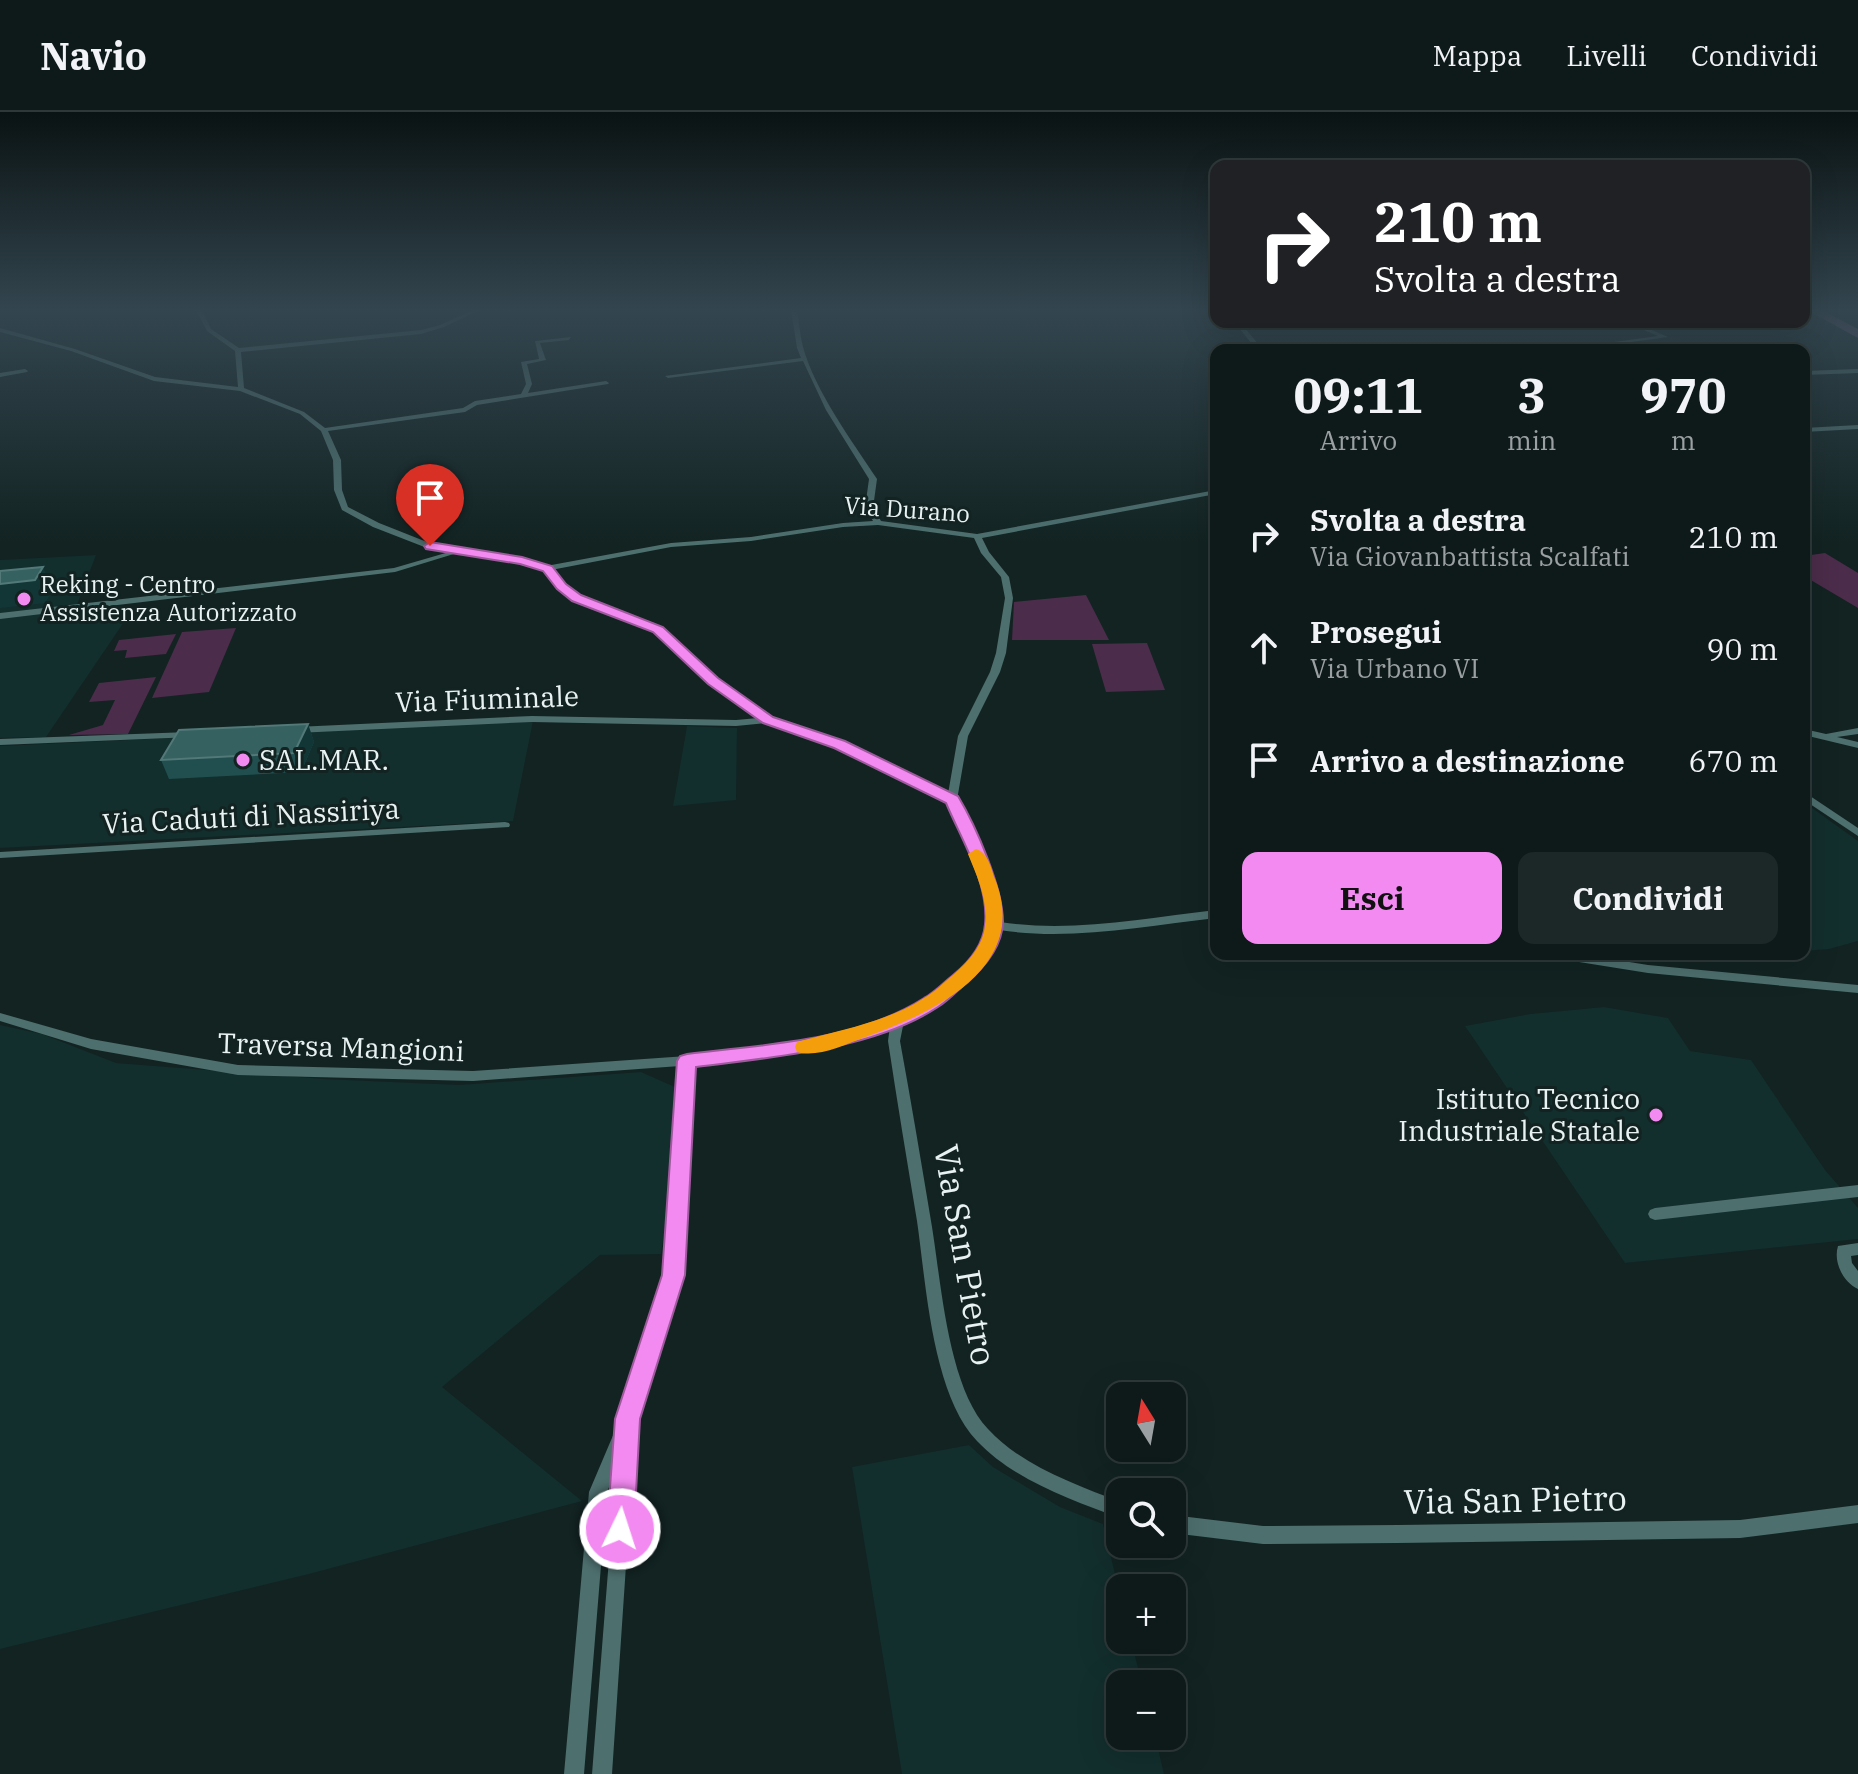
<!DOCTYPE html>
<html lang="it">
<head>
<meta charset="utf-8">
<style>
  body { margin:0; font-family:"IBM Plex Serif",serif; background:#1c2727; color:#f1f3f6; height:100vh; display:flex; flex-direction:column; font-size:30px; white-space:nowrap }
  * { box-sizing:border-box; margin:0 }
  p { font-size:26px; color:#9ba1a2 }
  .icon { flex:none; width:44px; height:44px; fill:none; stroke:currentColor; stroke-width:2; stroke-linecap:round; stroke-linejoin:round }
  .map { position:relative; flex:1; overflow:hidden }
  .details { position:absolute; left:1210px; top:232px; width:600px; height:616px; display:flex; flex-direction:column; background:#0e1a1a; border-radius:16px; box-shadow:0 8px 32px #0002,0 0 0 2px #2e3839 }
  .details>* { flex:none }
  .hud { position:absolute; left:1210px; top:48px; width:600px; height:168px; border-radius:16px; box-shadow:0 8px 32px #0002,0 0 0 2px #2e3839; background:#202124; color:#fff; overflow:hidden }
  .needle { width:52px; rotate:349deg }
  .buttons { position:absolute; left:1106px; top:1270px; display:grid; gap:16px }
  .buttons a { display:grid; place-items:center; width:80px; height:80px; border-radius:16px; background:#0e1a1a; box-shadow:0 8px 32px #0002,0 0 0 2px #2e3839; font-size:40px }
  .pin { position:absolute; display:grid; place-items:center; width:68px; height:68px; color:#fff; margin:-82px -34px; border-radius:50% 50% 50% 0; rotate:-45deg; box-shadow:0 0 8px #0007 }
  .pin .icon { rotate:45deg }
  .me { position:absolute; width:88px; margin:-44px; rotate:4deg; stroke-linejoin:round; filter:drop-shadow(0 0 6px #0008) }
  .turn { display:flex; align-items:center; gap:28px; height:168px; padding:0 32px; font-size:36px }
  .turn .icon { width:104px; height:104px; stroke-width:2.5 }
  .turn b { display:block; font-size:56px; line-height:68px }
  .eta { display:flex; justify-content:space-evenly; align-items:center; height:136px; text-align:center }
  .eta b { font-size:48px; font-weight:700; line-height:56px }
  .action { display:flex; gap:16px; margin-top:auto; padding:16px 32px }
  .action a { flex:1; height:92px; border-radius:16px; background:#f38af1; color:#111; font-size:32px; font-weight:700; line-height:92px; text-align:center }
  .action a+a { background:#1c2727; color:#f1f3f6 }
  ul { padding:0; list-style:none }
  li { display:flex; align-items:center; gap:24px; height:112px; padding:0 32px }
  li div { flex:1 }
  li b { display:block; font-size:30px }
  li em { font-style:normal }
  header { display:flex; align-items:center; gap:48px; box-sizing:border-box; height:112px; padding:0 40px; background:#0e1a1a; border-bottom:2px solid #2e3839 }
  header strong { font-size:38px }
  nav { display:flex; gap:44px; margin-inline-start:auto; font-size:28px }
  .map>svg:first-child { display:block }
</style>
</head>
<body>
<header>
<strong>Navio</strong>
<nav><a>Mappa</a><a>Livelli</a><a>Condividi</a></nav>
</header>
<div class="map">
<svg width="1858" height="1662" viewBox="0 0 1858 1662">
  <rect width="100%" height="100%" fill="#122322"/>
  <g fill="#122e2d">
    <path d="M 96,443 L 72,506 L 128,504 L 46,625 L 0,626 L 0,448 Z"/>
    <path d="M 533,609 L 513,709 L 0,736 L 0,634 Z"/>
    <path d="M 687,614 L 737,616 L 736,688 L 673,694 Z"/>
    <path d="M 1805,691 L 1858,729 L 1858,829 L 1829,837 L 1804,839 Z"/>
    <path d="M 1604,895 L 1668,906 L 1690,939 L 1751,948 L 1825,1058 L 1858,1096 L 1858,1127 L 1625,1151 L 1465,914 L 1530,902 Z"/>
    <path d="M 0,913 L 42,922 L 116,951 L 324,967 L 459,973 L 641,960 L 675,975 L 668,1093 L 661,1142 L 600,1143 L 442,1275 L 582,1389 L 309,1462 L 0,1537 Z"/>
    <path d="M 969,1333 L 993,1355 L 1060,1395 L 1103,1412 L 1120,1483 L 1120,1528 L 1131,1528 L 1142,1572 L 1120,1572 L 1120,1624 L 1155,1624 L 1164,1662 L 902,1662 L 852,1355 Z"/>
  </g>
  <g fill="#4b2c4a">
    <path d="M 1825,441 L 1858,461 L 1858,496 L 1804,464 L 1804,444 Z"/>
    <path d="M 1086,483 L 1109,528 L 1012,528 L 1014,490 Z"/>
    <path d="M 236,516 L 209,580 L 152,586 L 182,520 Z"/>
    <path d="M 176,522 L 166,542 L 125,546 L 127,538 L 114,539 L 119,528 Z"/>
    <path d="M 1147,531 L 1165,578 L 1106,580 L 1092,532 Z"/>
    <path d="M 156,565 L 128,622 L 69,623 L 103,613 L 115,588 L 89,590 L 99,571 Z"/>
  </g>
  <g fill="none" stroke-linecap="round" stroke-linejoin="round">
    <path fill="#895c88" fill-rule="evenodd" d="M 1807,198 L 1822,198 L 1858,217 L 1858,226 Z"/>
    <g fill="#4d6f6e" fill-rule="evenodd">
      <path d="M 196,198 L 202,198 L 211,217 L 239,236 L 421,218 L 440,213 L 473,198 L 480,198 L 444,215 L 421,222 L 241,240 L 244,276 L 304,300 L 325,316 L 463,296 L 475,289 L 521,282 L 526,272 L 521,250 L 539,247 L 535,229 L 571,225 L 569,228 L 540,231 L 546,248 L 527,252 L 532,272 L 528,281 L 606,269 L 609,271 L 608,272 L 477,293 L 465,300 L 328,319 L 341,348 L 342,378 L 348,395 L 379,411 L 432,432 L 546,454 L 671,431 L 751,425 L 843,411 L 873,409 L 865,396 L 869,367 L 826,298 L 803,249 L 668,266 L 665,264 L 801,246 L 797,236 L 791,198 L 797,198 C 799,210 800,223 803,235 C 815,279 852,329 877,367 L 873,396 L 881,409 L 977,422 L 1216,378 L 1216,382 L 982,426 L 989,440 L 1009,465 L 1013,486 L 1006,541 L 1000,560 L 968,624 L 957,688 L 997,779 L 1000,810 C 1072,821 1144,806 1216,798 L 1216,806 C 1144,814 1071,829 999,818 L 993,838 L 973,862 L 935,894 L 904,909 L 900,929 C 911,989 921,1049 931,1109 C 941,1166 947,1274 988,1317 C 1022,1354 1075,1372 1120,1390 L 1120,1406 C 1071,1388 1014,1368 977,1329 C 932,1282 926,1171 917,1109 C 907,1049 897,989 888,929 L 890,914 L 831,935 L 693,953 L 681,1163 L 633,1314 L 635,1319 L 612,1662 L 592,1662 L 616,1358 L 607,1380 L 584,1662 L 564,1662 L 589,1380 L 620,1307 L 665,1163 L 680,954 L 473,969 L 238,963 L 91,937 L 0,909 L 0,901 L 91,927 L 238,953 L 473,959 L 687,944 L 830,926 L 893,904 L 927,888 L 965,856 L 981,837 L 988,813 L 985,779 L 947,690 L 836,634 L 767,611 L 736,614 L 532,610 L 296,621 L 291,618 L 296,615 L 532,604 L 736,608 L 758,606 L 727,585 L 648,515 L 574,488 L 539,456 L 457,441 L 395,460 L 0,507 L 0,501 L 394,456 L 449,440 L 427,436 L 373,415 L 342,398 L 334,378 L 333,348 L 321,319 L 300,302 L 240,279 L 154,269 L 71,239 L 0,220 L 0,216 L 75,237 L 155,265 L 238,275 L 235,239 L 207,219 ZM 878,413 L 974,426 L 981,441 L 1001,465 L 1005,486 L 996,541 L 990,560 L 958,624 L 948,682 L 844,630 L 771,606 L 733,581 L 654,511 L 580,484 L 551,458 L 671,435 L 751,429 L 843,415 Z"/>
      <path d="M 1234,210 L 1240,210 L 1263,238 L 1257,238 Z"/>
      <path d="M 1625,210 L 1633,210 L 1668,225 L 1573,238 L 1555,238 L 1658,224 Z"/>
      <path d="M 25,257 L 28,259 L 27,260 L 0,265 L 0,261 Z"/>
      <path d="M 1858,257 L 1858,261 L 1804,263 L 1804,259 Z"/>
      <path d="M 1858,313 L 1858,317 L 1804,320 L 1804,316 Z"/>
      <path d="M 1858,616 L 1858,622 L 1837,625 L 1858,630 L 1858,636 L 1804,623 L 1804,617 L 1826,622 Z"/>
      <path d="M 189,620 L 193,621 L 193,625 L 0,633 L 0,627 Z"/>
      <path d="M 1804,680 L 1858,716 L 1858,724 L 1804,688 Z"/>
      <path d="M 505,710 L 509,711 L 510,713 L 509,715 L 0,746 L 0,740 Z"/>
      <path d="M 1548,842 L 1579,842 L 1648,853 L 1858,873 L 1858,881 L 1648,861 L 1554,846 Z"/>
      <path d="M 1858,1073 L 1858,1085 L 1655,1108 L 1650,1106 L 1648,1102 L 1650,1098 L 1655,1096 Z"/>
      <path d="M 1858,1131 L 1858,1143 L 1851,1144 L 1852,1151 L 1858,1159 L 1858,1177 C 1843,1170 1833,1150 1838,1134 Z"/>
      <path d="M 1858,1393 L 1858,1411 L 1740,1426 L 1398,1431 L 1263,1432 L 1172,1421 L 1172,1403 L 1263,1414 L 1398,1413 L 1740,1408 Z"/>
    </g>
  </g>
  <path fill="#214f4f" d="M 308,612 L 314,630 L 301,660 L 169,667 L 161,648 Z"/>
  <g fill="#123636">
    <path d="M 43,455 L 53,478 L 45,491 L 0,496 L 0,472 Z"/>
    <path d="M 308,612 L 314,630 L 301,660 L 294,641 Z"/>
  </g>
  <g fill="#366161" stroke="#527878" stroke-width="2">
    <path d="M 43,455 L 35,468 L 0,472 L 0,459 Z"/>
    <path d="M 308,612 L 294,641 L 161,648 L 179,618 Z"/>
  </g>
  <linearGradient id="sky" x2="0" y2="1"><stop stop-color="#0a1313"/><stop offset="0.46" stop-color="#33454f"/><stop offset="1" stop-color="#33454f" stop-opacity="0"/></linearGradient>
  <rect width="1858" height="430" fill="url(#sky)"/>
  <path fill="#f38af1" stroke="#9e5a9d" stroke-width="2" d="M 430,430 L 522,445 L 552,454 L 566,472 L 581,483 L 663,515 L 718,566 L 773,605 L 845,629 L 958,684 C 976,714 1003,776 1003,810 C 1002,835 984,856 966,871 C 957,879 948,889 938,895 C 873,938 772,945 696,955 L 685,1163 L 640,1307 L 634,1417 L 630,1427 L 620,1431 L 611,1427 L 607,1417 L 615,1307 L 662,1163 L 677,949 L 680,944 L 687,942 C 765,932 855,930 924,886 C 935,880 944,870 953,863 C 969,850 983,834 985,812 C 989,771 961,727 946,691 L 834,636 L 763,611 L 708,572 L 653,520 L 572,489 L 557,477 L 543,459 L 520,452 L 426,437 L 424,434 Z"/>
  <path fill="#f59e0b" d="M 976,737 C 988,740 991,756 995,767 C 1031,857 931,902 863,926 C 844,933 817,946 797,940 L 795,935 L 797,930 C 840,918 887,910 924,886 C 935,880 944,870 953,863 C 968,850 983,834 985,813 C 988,788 977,764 968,742 Z"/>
  <g fill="#f38af1" stroke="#122322" stroke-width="3">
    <circle cx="24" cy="487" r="8"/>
    <circle cx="243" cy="648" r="8"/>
    <circle cx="1656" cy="1003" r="8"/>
  </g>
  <g text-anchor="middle" stroke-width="6" stroke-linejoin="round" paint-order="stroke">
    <g font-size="24" fill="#e8f2f2" stroke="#122322">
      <text transform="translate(907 398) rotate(4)" y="8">Via Durano</text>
    </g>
    <g font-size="24" fill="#e8f2f2" stroke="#122322" text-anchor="start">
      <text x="40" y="481">Reking - Centro<tspan x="40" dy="28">Assistenza Autorizzato</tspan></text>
    </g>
    <g font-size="28" fill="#e8f2f2" stroke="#122322">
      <text transform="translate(487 587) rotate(-2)" y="10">Via Fiuminale</text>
      <text transform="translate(251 704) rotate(-3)" y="10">Via Caduti di Nassiriya</text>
      <text transform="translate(341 935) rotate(2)" y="10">Traversa Mangioni</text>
    </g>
    <g font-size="28" fill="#e8f2f2" stroke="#122322" text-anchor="start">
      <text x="259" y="658">SAL.MAR.</text>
      <text x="1640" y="997" text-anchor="end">Istituto Tecnico<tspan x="1640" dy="32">Industriale Statale</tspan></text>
    </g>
    <g font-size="34" fill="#e8f2f2" stroke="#122322">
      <text transform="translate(965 1143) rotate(80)" y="12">Via San Pietro</text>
      <text transform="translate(1515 1388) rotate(-1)" y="12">Via San Pietro</text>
    </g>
  </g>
</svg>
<div class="buttons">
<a><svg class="needle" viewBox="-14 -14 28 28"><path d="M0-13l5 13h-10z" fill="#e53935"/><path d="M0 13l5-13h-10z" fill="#9ba1a2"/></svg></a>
<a><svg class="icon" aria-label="search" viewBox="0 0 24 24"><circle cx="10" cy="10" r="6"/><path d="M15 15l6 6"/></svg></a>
<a>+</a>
<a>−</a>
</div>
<div class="pin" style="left:430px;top:434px;background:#d93025"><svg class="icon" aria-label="arrive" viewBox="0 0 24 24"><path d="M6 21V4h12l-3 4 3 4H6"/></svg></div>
<svg class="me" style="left:620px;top:1417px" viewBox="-20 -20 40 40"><circle r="17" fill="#f38af1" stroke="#fff" stroke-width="3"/><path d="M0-11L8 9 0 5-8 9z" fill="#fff"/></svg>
<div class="hud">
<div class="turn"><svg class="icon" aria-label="right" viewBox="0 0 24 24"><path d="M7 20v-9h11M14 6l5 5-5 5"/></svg><div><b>210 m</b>Svolta a destra</div></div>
</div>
<section class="details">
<div class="eta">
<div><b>09:11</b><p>Arrivo</p></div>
<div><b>3</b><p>min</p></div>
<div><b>970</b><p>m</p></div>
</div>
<ul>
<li><svg class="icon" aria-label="right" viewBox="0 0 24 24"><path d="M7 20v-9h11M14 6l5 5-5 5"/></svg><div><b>Svolta a destra</b><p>Via Giovanbattista Scalfati</p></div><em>210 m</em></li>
<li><svg class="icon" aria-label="ahead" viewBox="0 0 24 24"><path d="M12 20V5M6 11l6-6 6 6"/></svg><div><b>Prosegui</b><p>Via Urbano VI</p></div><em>90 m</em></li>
<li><svg class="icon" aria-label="arrive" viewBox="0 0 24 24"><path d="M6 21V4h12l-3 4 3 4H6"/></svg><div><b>Arrivo a destinazione</b></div><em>670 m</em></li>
</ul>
<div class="action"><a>Esci</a><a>Condividi</a></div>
</section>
</div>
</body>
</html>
